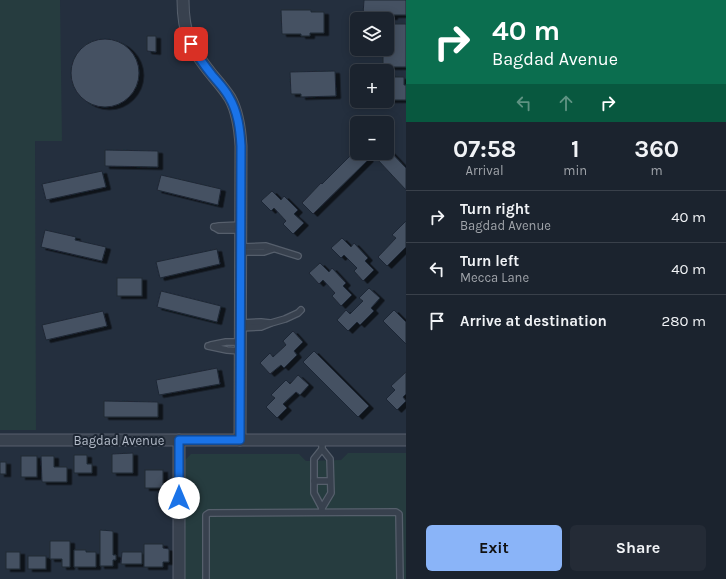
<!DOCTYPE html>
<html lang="en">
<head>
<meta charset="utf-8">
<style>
  body { margin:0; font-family:Karla,sans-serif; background:#242b36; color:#f1f3f6; height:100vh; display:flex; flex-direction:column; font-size:15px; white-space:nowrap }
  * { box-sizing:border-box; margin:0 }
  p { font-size:13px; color:#a0a4aa }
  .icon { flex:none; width:22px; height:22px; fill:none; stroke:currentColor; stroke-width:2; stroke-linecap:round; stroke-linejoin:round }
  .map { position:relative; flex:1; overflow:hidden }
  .drawer { display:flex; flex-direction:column; background:#1b232e; width:320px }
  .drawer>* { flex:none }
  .top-card { background:#0b6e4f; color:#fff; overflow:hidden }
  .fabs { position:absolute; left:350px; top:12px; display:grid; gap:8px }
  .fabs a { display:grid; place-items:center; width:44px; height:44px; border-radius:6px; background:#1b232e; box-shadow:0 2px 10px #0003,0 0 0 1px #39404a; font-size:20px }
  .pin { position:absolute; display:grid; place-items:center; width:34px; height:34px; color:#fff; margin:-17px; border-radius:8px; box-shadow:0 2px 6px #0006 }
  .me { position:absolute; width:44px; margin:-22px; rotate:0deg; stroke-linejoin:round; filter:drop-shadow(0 0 3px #0008) }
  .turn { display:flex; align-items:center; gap:14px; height:84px; padding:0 20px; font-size:18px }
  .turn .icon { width:52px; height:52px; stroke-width:2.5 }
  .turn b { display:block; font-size:28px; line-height:34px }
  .lanes { display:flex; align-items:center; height:38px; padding:0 20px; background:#0003; justify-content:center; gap:20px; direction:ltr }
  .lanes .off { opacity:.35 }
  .eta { display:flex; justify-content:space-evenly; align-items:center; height:68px; text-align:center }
  .eta b { font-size:24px; font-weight:700; line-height:28px }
  .action { display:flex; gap:8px; margin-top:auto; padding:8px 20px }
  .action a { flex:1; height:46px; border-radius:6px; background:#8ab4f8; color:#111; font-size:16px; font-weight:700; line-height:46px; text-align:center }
  .action a+a { background:#242b36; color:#f1f3f6 }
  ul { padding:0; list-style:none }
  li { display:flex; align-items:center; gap:12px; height:52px; padding:0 20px; border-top:1px solid #39404a }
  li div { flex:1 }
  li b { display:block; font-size:15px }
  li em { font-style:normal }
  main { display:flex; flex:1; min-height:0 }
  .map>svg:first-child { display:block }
</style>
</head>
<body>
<main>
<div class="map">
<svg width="406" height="579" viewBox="0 0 406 579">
  <defs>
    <filter id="shadow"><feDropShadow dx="4.5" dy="2.5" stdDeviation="0" flood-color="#0009"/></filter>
  </defs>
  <rect width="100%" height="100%" fill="#242f3e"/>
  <g fill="#263c3f">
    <path d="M 0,0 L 60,0 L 62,141 L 35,141 L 36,430 L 0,430 Z"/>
    <path d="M 348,453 L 406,453 L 406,579 L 182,579 L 182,463 L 191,454 L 299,454 L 306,461 L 341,460 Z"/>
  </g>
  <g fill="#455162" stroke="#1f2835" filter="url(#shadow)">
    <path d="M 364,0 L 406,0 L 406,15 L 393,15 L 393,17 L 384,17 L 384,15 L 363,15 Z"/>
    <path d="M 281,10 L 311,10 L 311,12 L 324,12 L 324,33 L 310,33 L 310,36 L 301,36 L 301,34 L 282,34 Z"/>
    <path d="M 387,24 L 406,24 L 406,67 L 383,67 L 383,49 L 387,49 Z"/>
    <path d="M 147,36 L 156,36 L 156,52 L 147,51 Z"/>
    <circle cx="105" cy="73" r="34"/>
    <path d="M 335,71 L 336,96 L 301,97 L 301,94 L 291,94 L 290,72 Z"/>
    <path d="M 387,75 L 395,75 L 395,77 L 404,77 L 404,85 L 406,85 L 406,100 L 387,100 Z"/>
    <path d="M 357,149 L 357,153 L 363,153 L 369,159 L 313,214 L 302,203 L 321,183 L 322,184 Z"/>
    <path d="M 388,149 L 406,168 L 406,190 L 377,159 L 383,153 L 387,153 L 387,150 Z"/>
    <path d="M 105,150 L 158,151 L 158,167 L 105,166 Z"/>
    <path d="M 102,171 L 106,187 L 46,200 L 42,184 Z"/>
    <path d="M 161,175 L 221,189 L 218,205 L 157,190 Z"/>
    <path d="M 272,191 L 281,200 L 284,196 L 298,210 L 294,214 L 304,223 L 293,234 L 283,224 L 286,221 L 274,208 L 271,211 L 261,201 Z"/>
    <path d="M 406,221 L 406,247 L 387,266 L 378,257 L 396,238 L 392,235 Z"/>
    <path d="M 45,230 L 76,237 L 75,240 L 106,247 L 102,261 L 41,247 Z"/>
    <path d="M 342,238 L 351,247 L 354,243 L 368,258 L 365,261 L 374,270 L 363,281 L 354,271 L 357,268 L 344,255 L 341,258 L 331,248 Z"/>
    <path d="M 217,249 L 220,264 L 160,278 L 156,262 Z"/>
    <path d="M 320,263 L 329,272 L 332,268 L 346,283 L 343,286 L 352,295 L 341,306 L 332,296 L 335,293 L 323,280 L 319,284 L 309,273 Z"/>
    <rect x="117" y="278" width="25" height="18"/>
    <path d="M 369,288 L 380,298 L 371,308 L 374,311 L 360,325 L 357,322 L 348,331 L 337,320 L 346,310 L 350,314 L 363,301 L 359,298 Z"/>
    <path d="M 161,291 L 221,306 L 217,322 L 157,307 Z"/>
    <path d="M 394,310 L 406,322 L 406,344 L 383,321 Z"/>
    <path d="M 103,311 L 107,326 L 46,340 L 42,325 Z"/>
    <path d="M 293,331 L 303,342 L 294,351 L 297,355 L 284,368 L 281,365 L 270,374 L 260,363 L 270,353 L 273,357 L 286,345 L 283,341 Z"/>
    <path d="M 314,351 L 369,406 L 358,417 L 303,362 Z"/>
    <path d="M 217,368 L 220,384 L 159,395 L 156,380 Z"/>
    <path d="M 406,372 L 406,394 L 403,397 L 406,401 L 397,410 L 386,399 L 395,390 L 391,386 Z"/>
    <path d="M 298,375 L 309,385 L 300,395 L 296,392 L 283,404 L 287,408 L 277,418 L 266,407 L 275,398 L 271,395 L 286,380 L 290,384 Z"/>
    <path d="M 104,401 L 158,402 L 158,417 L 104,417 Z"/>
    <path d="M 133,453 L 133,473 L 112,473 L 112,454 Z"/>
    <path d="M 74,455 L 87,455 L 87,464 L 92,464 L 92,473 L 74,473 Z"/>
    <rect x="21" y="456" width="16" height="21"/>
    <path d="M 41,456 L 54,456 L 54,467 L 67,467 L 67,482 L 42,482 Z"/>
    <rect x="0" y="462" width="6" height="12"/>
    <rect x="145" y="470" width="18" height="18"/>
    <path d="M 100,530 L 113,531 L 113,555 L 116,555 L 116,560 L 113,560 L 113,566 L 100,566 Z"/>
    <path d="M 50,541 L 70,541 L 70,567 L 62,567 L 62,559 L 50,559 Z"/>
    <path d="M 144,544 L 163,544 L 163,548 L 169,549 L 169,562 L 163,562 L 163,567 L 144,567 Z"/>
    <path d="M 74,550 L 86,550 L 86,552 L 96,552 L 96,567 L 74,567 Z"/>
    <rect x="6" y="552" width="14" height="17"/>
    <path d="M 122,552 L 142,552 L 142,564 L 121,564 Z"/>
    <rect x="28" y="556" width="18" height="13"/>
  </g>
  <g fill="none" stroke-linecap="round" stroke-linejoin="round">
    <defs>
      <g id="lane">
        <path d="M 214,227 L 219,230 L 241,230"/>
        <path d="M 214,227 L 219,226 L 241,225"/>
        <path d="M 241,247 L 266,246 L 298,256"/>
        <path d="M 241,252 L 264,252 L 273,249"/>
        <path d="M 240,323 L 261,322 L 270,323"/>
        <path d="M 240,328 L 261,327 L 271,323 L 285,319 L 298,313 L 301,310"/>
        <path d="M 211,345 L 226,342 L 240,342"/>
        <path d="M 208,346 L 227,350 L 240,351"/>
        <path d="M 314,481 L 330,481"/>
        <path d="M 322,508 L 331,493 L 330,459 L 322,449 L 322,440"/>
        <path d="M 322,510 L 322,508 L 314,493 L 314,459 L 322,449"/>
        <path d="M 206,579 L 206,515 L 209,513 L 396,512 L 399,514 L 400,579"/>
      </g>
      <g id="street">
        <path d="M 183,0 C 183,35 191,49 213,76 C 219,83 225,90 230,98 C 238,112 240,129 241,146 L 240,440"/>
        <path d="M 0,440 L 406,440"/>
        <path d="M 179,440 L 179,579"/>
      </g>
    </defs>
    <use href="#lane" stroke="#565f6c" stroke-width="8"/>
    <use href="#street" stroke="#565f6c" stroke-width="13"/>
    <use href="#lane" stroke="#38414e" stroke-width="5.5"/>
    <use href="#street" stroke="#38414e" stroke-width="11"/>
  </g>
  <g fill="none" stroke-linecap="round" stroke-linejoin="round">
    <defs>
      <path id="route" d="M 179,498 L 179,440 L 240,440 L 241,146 C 240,129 238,112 229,97 C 225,89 218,82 212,75 C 204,65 197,55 191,44"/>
    </defs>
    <use href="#route" stroke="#114b97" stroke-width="10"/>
    <use href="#route" stroke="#1a73e8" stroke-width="7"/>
  </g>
  <g text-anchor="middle" stroke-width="4" stroke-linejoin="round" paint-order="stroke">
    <g font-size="13" fill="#b4bcc9" stroke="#1d2633">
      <text x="119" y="445">Bagdad Avenue</text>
    </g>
  </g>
</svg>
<div class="fabs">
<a><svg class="icon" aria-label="layers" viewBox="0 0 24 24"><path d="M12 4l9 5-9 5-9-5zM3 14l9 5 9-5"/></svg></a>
<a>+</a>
<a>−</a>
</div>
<div class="pin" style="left:191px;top:44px;background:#d93025"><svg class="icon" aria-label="arrive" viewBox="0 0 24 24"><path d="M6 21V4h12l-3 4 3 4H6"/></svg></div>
<svg class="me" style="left:179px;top:498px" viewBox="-20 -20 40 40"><circle r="19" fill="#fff"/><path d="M0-13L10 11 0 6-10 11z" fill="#1a73e8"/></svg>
</div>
<section class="drawer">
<div class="top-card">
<div class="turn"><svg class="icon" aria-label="right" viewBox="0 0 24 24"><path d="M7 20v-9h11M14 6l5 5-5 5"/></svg><div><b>40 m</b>Bagdad Avenue</div></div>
<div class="lanes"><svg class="icon off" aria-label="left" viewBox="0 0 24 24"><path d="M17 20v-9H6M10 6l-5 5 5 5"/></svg><svg class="icon off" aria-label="ahead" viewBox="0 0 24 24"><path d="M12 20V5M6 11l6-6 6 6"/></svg><svg class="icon" aria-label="right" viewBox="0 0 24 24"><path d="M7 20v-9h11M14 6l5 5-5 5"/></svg></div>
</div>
<div class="eta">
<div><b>07:58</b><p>Arrival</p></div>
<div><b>1</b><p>min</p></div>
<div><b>360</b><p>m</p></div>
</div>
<ul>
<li><svg class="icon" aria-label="right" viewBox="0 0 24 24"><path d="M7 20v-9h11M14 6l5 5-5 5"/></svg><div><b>Turn right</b><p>Bagdad Avenue</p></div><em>40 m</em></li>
<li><svg class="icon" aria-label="left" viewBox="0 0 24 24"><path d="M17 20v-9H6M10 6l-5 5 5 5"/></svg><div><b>Turn left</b><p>Mecca Lane</p></div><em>40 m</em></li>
<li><svg class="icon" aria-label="arrive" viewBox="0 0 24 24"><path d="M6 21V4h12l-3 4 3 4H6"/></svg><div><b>Arrive at destination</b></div><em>280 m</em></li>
</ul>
<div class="action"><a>Exit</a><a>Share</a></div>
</section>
</main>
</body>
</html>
